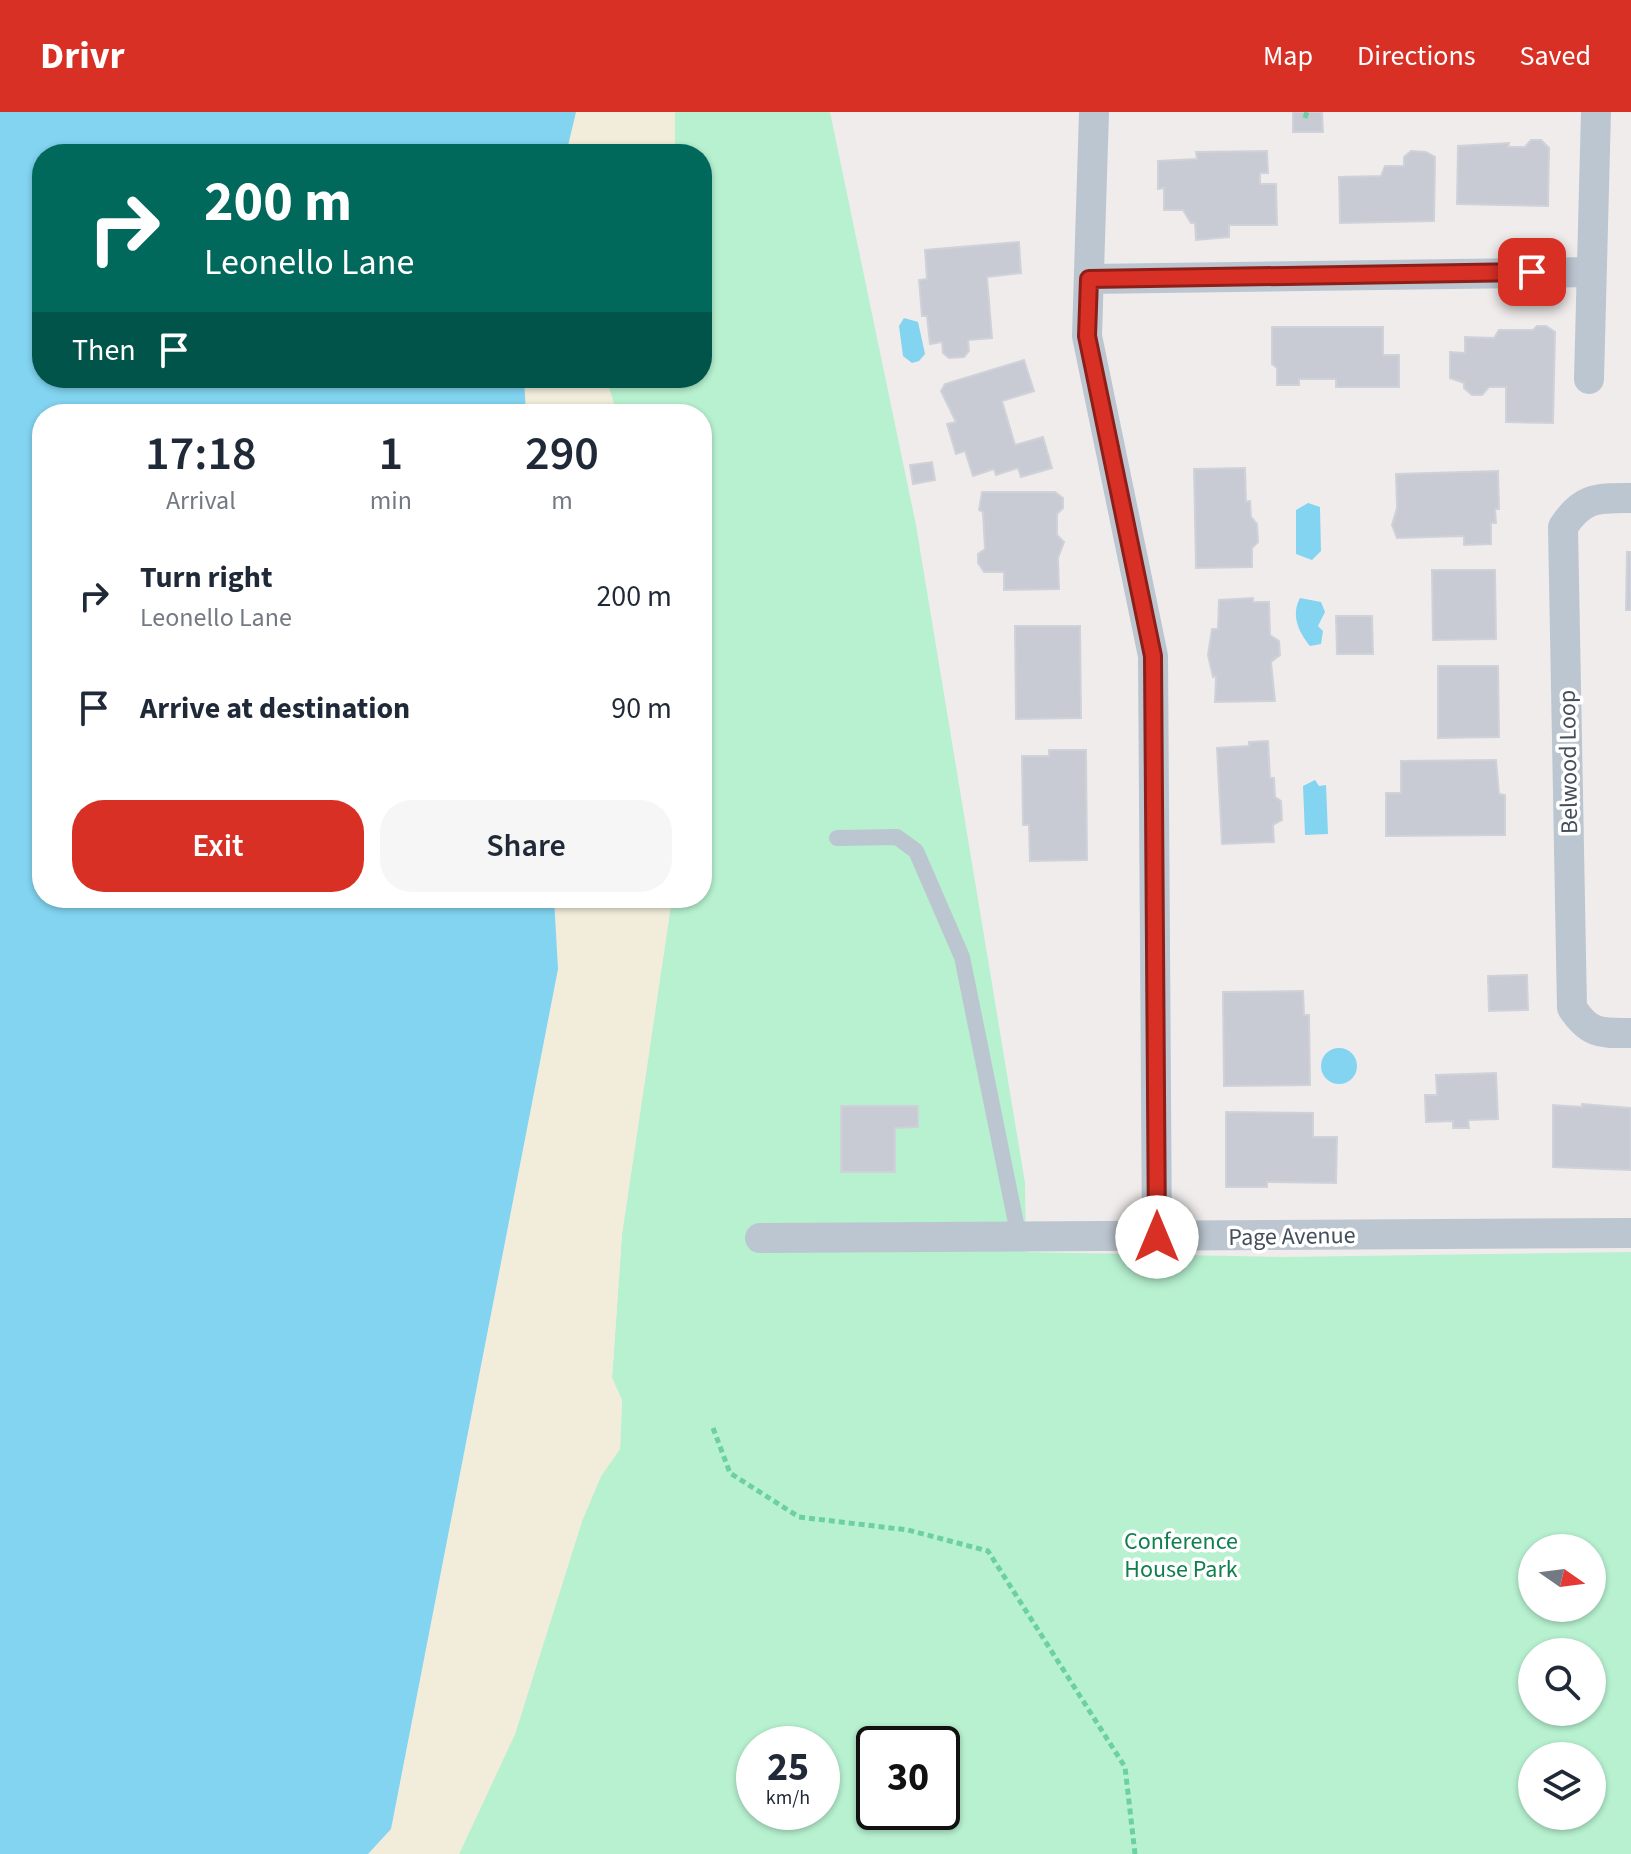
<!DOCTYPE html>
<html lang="en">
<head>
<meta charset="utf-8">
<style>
  body { margin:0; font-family:"Source Sans 3",sans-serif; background:#f6f6f7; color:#1f2937; height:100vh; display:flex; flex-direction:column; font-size:30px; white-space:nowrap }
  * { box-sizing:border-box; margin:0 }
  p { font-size:26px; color:#747a83 }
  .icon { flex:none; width:44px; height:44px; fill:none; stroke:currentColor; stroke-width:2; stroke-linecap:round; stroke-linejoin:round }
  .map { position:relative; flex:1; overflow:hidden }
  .panel { position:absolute; left:32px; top:292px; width:680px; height:504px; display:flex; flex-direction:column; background:#fff; border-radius:32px; box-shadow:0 2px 6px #0004 }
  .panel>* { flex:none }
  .top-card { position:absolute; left:32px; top:32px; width:680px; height:244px; border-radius:32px; box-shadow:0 2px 6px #0004; background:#00695c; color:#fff; overflow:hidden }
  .needle { width:52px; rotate:104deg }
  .controls { position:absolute; left:1518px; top:1422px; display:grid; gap:16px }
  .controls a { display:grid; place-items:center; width:88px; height:88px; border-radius:50%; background:#fff; box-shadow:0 2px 6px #0004; font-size:40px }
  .speed { position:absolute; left:736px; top:1614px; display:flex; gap:16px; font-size:40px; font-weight:700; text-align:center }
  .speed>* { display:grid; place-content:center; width:104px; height:104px; border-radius:50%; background:#fff; box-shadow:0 2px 6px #0004; line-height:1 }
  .speed small { font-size:20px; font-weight:400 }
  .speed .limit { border:4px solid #111; border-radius:12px; background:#fff; color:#111 }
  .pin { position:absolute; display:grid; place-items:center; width:68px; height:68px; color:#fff; margin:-34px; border-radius:16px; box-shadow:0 4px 12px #0006 }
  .me { position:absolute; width:88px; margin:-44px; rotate:0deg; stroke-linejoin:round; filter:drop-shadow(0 0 6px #0008) }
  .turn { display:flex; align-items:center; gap:28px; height:168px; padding:0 40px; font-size:36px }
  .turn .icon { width:104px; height:104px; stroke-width:2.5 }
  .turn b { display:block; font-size:56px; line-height:68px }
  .then { display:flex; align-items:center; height:76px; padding:0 40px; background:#0003; gap:16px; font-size:30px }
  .eta { display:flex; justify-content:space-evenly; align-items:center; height:136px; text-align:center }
  .eta b { font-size:48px; font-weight:600; line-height:56px }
  .button { display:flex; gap:16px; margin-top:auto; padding:16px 40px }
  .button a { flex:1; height:92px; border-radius:32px; background:#d93025; color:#fff; font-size:32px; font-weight:600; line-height:92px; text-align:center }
  .button a+a { background:#f6f6f7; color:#1f2937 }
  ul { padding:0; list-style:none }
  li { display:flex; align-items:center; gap:24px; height:112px; padding:0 40px }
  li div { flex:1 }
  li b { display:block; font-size:30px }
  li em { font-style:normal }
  header { display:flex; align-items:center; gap:48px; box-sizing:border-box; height:112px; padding:0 40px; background:#d93025; color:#fff }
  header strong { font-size:38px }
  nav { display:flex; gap:44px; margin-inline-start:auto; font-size:28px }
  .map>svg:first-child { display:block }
</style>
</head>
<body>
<header>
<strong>Drivr</strong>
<nav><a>Map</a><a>Directions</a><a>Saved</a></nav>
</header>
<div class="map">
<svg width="1631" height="1742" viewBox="0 0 1631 1742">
  <rect width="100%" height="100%" fill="#f0ecec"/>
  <path fill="#b7f1d0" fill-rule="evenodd" d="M 675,0 L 830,0 L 916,413 L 1025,1071 L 1026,1140 L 1282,1145 L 1631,1140 L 1631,1742 L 459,1742 L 515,1622 L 582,1409 L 601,1364 L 620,1337 L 622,1288 L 612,1266 L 622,1122 L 672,786 L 702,786 L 702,302 L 617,302 L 606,266 L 702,266 L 702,42 L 675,42 ZM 1532,1436 L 1592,1436 L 1592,1496 L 1532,1496 ZM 1532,1540 L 1592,1540 L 1592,1600 L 1532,1600 ZM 754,1632 L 822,1632 L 822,1700 L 754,1700 ZM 874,1632 L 942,1632 L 942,1700 L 874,1700 ZM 1532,1644 L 1592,1644 L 1592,1704 L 1532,1704 Z"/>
  <g fill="#f2ecdb">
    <path d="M 576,0 L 675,0 L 675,42 L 566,42 Z"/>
    <path d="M 524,266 L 606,266 L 617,302 L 526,302 Z"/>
    <path d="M 554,786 L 672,786 L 622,1122 L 612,1266 L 622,1288 L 620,1337 L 601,1364 L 582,1409 L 515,1622 L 459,1742 L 368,1742 L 391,1717 L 558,857 Z"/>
  </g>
  <g fill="#82d4f0">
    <path d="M 0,0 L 576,0 L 566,42 L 42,42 L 42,266 L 524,266 L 526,302 L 42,302 L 42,786 L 554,786 L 558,857 L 391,1717 L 368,1742 L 0,1742 Z"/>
    <path d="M 904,206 L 918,210 L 925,242 L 919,249 L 912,251 L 903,244 L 899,214 Z"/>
    <path d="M 1308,391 L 1320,395 L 1321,439 L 1312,448 L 1296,442 L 1296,398 Z"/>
    <path d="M 1300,486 L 1321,490 L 1325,500 L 1318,514 L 1323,519 L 1321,532 L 1310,534 C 1298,519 1291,503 1300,486 Z"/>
    <path d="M 1315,668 L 1319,674 L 1326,673 L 1328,722 L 1305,723 L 1303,674 Z"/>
    <circle cx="1339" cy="954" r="18"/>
  </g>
  <g fill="#c8cbd3" stroke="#d0d2d9" stroke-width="2">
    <path d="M 1293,0 L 1322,0 L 1323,20 L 1293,20 Z"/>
    <path d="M 1531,28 L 1541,28 L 1549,36 L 1548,94 L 1457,92 L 1458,34 L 1509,31 L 1508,35 L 1525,35 Z"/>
    <path d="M 1267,39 L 1268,61 L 1260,61 L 1260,72 L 1276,72 L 1277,113 L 1229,113 L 1229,125 L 1196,128 L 1195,111 L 1191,111 L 1183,98 L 1164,98 L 1164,76 L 1158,77 L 1158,49 L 1197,47 L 1196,40 Z"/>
    <path d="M 1411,39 L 1426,40 L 1435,45 L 1434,109 L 1340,111 L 1339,65 L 1381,64 L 1385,54 L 1404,54 L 1404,45 Z"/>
    <path d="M 1019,130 L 1021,161 L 987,165 L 992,226 L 968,228 L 969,239 L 964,245 L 949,246 L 943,241 L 942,230 L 930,232 L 927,204 L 922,204 L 919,168 L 927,167 L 925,138 Z"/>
    <path d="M 1537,214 L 1546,214 L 1555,220 L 1553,311 L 1506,310 L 1506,275 L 1489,275 L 1482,283 L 1472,283 L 1464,276 L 1464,271 L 1450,266 L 1450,240 L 1465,241 L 1465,225 L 1494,226 L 1499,218 L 1533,218 Z"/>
    <path d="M 1272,215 L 1383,215 L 1383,243 L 1399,243 L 1399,275 L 1336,275 L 1336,267 L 1299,267 L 1299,273 L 1277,273 L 1277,256 L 1272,252 Z"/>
    <path d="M 1024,248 L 1034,279 L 1002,289 L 1015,333 L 1043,325 L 1052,356 L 1021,365 L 1018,356 L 996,363 L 994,357 L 973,364 L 965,339 L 956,342 L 947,312 L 956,310 L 941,279 L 945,272 Z"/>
    <path d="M 932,350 L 935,368 L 913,372 L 910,353 Z"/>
    <path d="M 1245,356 L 1246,390 L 1250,389 L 1251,405 L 1257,412 L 1258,430 L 1252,436 L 1252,455 L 1196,456 L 1194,357 Z"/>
    <path d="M 1498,359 L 1499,397 L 1495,397 L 1496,411 L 1491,411 L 1491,432 L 1464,433 L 1464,424 L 1397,426 L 1392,413 L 1397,396 L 1396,362 Z"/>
    <path d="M 982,380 L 1055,380 L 1063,386 L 1063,396 L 1057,402 L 1057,423 L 1064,430 L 1058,446 L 1059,477 L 1004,478 L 1004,460 L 984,460 L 978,451 L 978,442 L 985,437 L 983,400 L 979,398 Z"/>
    <path d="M 1627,440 L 1631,440 L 1631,498 L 1626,498 Z"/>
    <path d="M 1432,458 L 1495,458 L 1496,527 L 1433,528 Z"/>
    <path d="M 1253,486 L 1253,490 L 1269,490 L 1270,523 L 1279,529 L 1280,543 L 1271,550 L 1275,589 L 1215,590 L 1216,564 L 1213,565 L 1208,543 L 1212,517 L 1218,517 L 1219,488 Z"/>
    <path d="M 1336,504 L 1372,504 L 1373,542 L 1337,542 Z"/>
    <path d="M 1015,514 L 1080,514 L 1081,606 L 1016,607 Z"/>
    <path d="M 1438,554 L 1498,554 L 1499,625 L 1438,626 Z"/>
    <path d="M 1268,629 L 1270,666 L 1274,666 L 1275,685 L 1281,689 L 1282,708 L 1273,713 L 1274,730 L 1222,732 L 1217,636 L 1249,634 L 1249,630 Z"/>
    <path d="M 1049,638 L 1086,638 L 1087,748 L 1030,749 L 1029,713 L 1023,713 L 1022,644 L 1049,644 Z"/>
    <path d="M 1496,648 L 1499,682 L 1505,683 L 1505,723 L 1386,724 L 1386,681 L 1401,681 L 1401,649 Z"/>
    <path d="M 1527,863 L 1528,898 L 1489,899 L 1488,864 Z"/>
    <path d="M 1303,879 L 1304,903 L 1309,903 L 1310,973 L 1224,974 L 1223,880 Z"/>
    <path d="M 1496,961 L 1498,1007 L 1468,1008 L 1469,1016 L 1453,1016 L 1453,1009 L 1426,1010 L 1425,983 L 1437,983 L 1436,963 Z"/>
    <path d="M 1582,992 L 1631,996 L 1631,1058 L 1553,1055 L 1553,993 L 1582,995 Z"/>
    <path d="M 841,994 L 918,994 L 918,1015 L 895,1016 L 895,1060 L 841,1060 Z"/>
    <path d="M 1226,1000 L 1313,1001 L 1313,1025 L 1337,1025 L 1336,1071 L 1267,1070 L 1267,1075 L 1226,1075 Z"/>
  </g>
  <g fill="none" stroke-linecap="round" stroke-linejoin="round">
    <g stroke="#6dd0a4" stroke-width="5" stroke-dasharray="6 4" stroke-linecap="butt">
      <path d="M 1305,6 L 1307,0"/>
      <path d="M 713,1316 L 730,1361 L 799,1405 L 908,1418 L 988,1439 L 1125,1655 L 1135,1742"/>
    </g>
    <path stroke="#bcc6d0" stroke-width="16" d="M 837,726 L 897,725 L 916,739 L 962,845 L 1019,1126"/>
    <g stroke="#bcc6d0" stroke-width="30">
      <path d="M 1094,0 L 1087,224 L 1153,544 L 1157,1125"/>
      <path d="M 1089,167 L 1591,160"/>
      <path d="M 1589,267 L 1596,0"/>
      <path d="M 1631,386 C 1597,386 1582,385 1563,415 L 1572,896 C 1590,923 1601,921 1631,921"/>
      <path d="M 760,1126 L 1631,1121"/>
    </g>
  </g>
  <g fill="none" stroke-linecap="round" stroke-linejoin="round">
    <defs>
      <path id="route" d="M 1157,1125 L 1153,544 L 1087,224 L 1089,167 L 1532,160"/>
    </defs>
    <use href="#route" stroke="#8d1f18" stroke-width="20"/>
    <use href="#route" stroke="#d93025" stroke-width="14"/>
  </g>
  <g text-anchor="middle" stroke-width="7" stroke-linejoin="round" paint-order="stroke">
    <g font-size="24" fill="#444f5b" stroke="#fff">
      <text transform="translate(1568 650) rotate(-91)" y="8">Belwood Loop</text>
      <text transform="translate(1292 1124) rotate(-1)" y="8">Page Avenue</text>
    </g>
    <g font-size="24" fill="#117f4d" stroke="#fff">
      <text x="1181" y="1437">Conference<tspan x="1181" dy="28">House Park</tspan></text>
    </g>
  </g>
</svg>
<div class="controls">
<a><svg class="needle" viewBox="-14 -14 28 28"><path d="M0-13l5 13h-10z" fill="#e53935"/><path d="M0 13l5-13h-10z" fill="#747a83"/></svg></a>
<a><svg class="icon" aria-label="search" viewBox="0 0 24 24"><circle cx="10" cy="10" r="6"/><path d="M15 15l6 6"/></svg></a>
<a><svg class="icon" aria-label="layers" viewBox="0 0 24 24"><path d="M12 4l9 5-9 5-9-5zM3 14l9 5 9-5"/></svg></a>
</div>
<div class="speed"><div>25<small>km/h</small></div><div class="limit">30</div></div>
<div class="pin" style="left:1532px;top:160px;background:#d93025"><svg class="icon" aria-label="arrive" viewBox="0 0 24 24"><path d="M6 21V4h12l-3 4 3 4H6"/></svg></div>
<svg class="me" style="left:1157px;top:1125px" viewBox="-20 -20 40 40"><circle r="19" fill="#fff"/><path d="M0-13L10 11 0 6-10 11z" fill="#d93025"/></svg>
<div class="top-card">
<div class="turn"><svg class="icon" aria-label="right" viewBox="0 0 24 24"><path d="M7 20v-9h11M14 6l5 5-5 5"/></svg><div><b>200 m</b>Leonello Lane</div></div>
<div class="then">Then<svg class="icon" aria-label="arrive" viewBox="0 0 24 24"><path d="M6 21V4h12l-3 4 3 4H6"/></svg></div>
</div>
<section class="panel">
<div class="eta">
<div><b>17:18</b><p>Arrival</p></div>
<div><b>1</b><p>min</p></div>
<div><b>290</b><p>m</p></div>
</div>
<ul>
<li><svg class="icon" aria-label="right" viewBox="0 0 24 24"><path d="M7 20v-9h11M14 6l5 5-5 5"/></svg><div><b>Turn right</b><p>Leonello Lane</p></div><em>200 m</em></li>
<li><svg class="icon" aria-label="arrive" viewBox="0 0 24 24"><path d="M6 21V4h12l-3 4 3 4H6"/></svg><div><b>Arrive at destination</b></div><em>90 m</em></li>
</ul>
<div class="button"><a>Exit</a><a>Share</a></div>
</section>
</div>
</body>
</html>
